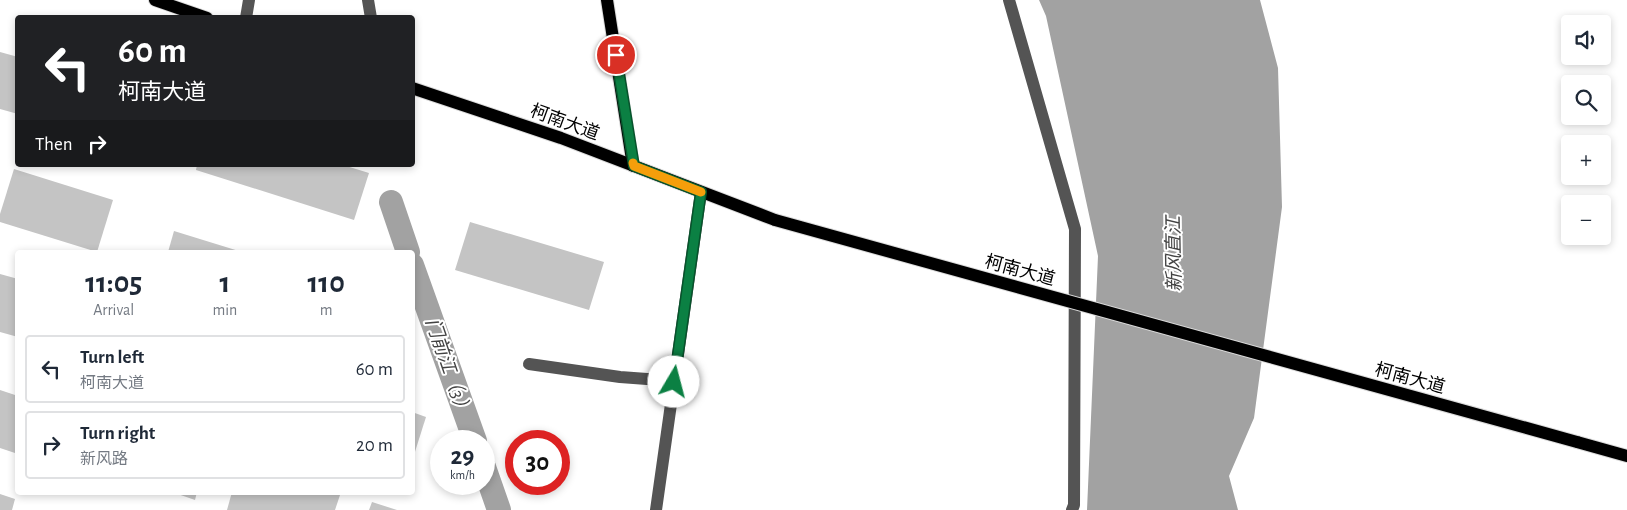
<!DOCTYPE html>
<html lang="en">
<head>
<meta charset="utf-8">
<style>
  body { margin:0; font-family:"Alegreya Sans","Noto Sans SC",sans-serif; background:#f6f6f7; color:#1f2937; height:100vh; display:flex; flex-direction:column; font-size:19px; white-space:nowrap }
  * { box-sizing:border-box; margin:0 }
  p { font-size:16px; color:#747a83 }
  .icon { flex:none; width:28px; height:28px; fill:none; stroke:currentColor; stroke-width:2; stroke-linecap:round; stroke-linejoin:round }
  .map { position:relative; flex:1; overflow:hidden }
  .drawer { position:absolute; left:15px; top:250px; width:400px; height:245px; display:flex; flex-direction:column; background:#fff; border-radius:5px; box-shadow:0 2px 8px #0003 }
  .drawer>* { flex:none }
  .top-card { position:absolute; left:15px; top:15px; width:400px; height:152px; border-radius:5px; box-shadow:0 2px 8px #0003; background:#202124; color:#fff; overflow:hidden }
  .buttons { position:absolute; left:1561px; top:15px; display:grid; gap:10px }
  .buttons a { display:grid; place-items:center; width:50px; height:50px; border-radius:5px; background:#fff; box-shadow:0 2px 8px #0003; font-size:25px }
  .speed { position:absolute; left:430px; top:430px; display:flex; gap:10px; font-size:25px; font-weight:700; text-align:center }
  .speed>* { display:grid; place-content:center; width:65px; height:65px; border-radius:50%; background:#fff; box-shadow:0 2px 8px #0003; line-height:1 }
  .speed small { font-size:12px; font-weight:400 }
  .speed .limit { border:8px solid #d22; background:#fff; color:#111 }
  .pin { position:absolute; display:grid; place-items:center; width:42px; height:42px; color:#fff; margin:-21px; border:2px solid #fff; border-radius:50%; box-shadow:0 1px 5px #0007 }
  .me { position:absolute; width:55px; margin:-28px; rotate:8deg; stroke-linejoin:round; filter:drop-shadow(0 0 4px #0008) }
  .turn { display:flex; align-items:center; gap:18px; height:105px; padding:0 20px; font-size:22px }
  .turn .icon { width:65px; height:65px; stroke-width:2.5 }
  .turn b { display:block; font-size:35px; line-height:42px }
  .then { display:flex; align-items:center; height:48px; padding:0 20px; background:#0003; gap:10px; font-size:19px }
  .eta { display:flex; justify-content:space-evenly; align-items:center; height:85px; text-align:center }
  .eta b { font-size:30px; font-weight:700; line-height:35px }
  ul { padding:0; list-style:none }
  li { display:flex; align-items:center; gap:15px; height:68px; margin:0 10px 8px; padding:0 10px; border:2px solid #e0e1e3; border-radius:5px }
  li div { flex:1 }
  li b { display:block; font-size:19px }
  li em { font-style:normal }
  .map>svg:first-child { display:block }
</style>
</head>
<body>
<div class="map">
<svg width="1627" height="510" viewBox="0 0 1627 510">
  <rect width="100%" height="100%" fill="#fff"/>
  <path fill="#a2a2a2" d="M 1039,0 L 1260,0 L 1278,68 L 1282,207 L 1254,418 L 1229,476 L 1238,510 L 1087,510 L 1098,256 L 1046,16 Z"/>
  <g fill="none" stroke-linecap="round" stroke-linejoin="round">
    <g stroke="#a2a2a2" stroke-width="24">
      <path d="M 391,202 L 408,252"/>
      <path d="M 412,265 L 475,441"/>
      <path d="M 484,467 L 499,510"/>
    </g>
  </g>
  <g fill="#c4c4c4">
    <path d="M 0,52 L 18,57 L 18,114 L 0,109 Z"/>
    <path d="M 197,165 L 343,165 L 369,173 L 354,220 L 196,170 Z"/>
    <path d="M 14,169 L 113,200 L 97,252 L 0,222 L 0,214 Z"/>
    <path d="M 470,222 L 604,262 L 589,310 L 455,270 Z"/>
    <path d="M 174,231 L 242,252 L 168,252 Z"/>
    <path d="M 0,274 L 18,279 L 18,337 L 0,332 Z"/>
    <path d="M 0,390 L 18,396 L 18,454 L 0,448 Z"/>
    <path d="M 412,412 L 426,417 L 413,458 L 412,458 Z"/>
    <path d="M 172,492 L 197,492 L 195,500 Z"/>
    <path d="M 232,492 L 341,492 L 335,510 L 227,510 Z"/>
    <path d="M 0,494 L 15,499 L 12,510 L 0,510 Z"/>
    <path d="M 372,502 L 397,510 L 369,510 Z"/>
  </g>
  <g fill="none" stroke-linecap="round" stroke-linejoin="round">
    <defs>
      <g id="major">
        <path d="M 155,0 L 207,18"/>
        <path d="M 607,0 L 633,166"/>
        <path d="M 412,88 L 561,138 L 775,220"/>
        <path d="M 1577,442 L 1627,456"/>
      </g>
    </defs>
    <use href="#major" stroke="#dbdbdb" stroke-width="14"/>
    <g stroke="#545454" stroke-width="12">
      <path d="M 368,0 L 371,18"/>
      <path d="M 1009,0 L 1075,229 L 1074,505 L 1072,510"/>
      <path d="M 246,18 L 249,0"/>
      <path d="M 529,364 L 620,377 L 674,381"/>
      <path d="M 656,510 L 701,192"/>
    </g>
    <use href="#major" stroke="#000" stroke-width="12"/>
    <defs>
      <path id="major-bridge" d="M 775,220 L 1577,442"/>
    </defs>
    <use href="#major-bridge" stroke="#dbdbdb" stroke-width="14" stroke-linecap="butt"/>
    <use href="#major-bridge" stroke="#000" stroke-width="12"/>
  </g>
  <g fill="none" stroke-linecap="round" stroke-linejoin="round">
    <defs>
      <path id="route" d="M 616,55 L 634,166 L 701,192 L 674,382"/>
    </defs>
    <use href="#route" stroke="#07532c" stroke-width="12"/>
    <use href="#route" stroke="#0b8043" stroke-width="9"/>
    <path stroke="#f59e0b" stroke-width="9" d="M 633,163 L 634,166 L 701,192"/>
  </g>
  <g text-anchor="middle" stroke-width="4" stroke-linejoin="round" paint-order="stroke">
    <g font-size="18" fill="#000" stroke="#fff">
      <text transform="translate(565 122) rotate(20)" y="6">柯南大道</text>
      <text transform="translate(1020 270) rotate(15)" y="6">柯南大道</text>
      <text transform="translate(1410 378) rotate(15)" y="6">柯南大道</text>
    </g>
    <g font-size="19" font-style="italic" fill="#434343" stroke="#fff">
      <text transform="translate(1173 254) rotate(-91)" y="7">新风直江</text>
      <text transform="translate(449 367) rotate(71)" y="7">门前江（3）</text>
    </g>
  </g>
</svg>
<div class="buttons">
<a><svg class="icon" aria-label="sound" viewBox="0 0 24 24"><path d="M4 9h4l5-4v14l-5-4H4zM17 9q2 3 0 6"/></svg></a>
<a><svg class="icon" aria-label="search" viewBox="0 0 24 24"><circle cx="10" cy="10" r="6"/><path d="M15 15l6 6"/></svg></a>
<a>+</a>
<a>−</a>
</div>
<div class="speed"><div>29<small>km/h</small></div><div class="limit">30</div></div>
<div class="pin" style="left:616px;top:55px;background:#d93025"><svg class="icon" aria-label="arrive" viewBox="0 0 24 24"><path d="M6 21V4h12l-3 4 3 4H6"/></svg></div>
<svg class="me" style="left:674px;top:382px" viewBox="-20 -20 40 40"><circle r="19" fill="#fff"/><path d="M0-13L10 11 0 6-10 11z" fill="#0b8043"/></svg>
<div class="top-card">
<div class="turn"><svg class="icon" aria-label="left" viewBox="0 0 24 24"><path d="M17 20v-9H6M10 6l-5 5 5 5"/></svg><div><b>60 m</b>柯南大道</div></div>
<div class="then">Then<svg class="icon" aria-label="right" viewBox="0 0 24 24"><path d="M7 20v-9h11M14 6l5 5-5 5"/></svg></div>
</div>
<section class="drawer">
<div class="eta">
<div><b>11:05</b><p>Arrival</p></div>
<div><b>1</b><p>min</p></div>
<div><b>110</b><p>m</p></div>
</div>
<ul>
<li><svg class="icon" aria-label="left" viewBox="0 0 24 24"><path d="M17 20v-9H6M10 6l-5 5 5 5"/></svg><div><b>Turn left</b><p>柯南大道</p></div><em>60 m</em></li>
<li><svg class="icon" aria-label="right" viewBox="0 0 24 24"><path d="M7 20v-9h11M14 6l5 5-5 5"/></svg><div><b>Turn right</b><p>新风路</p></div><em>20 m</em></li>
</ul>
</section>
</div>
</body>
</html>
